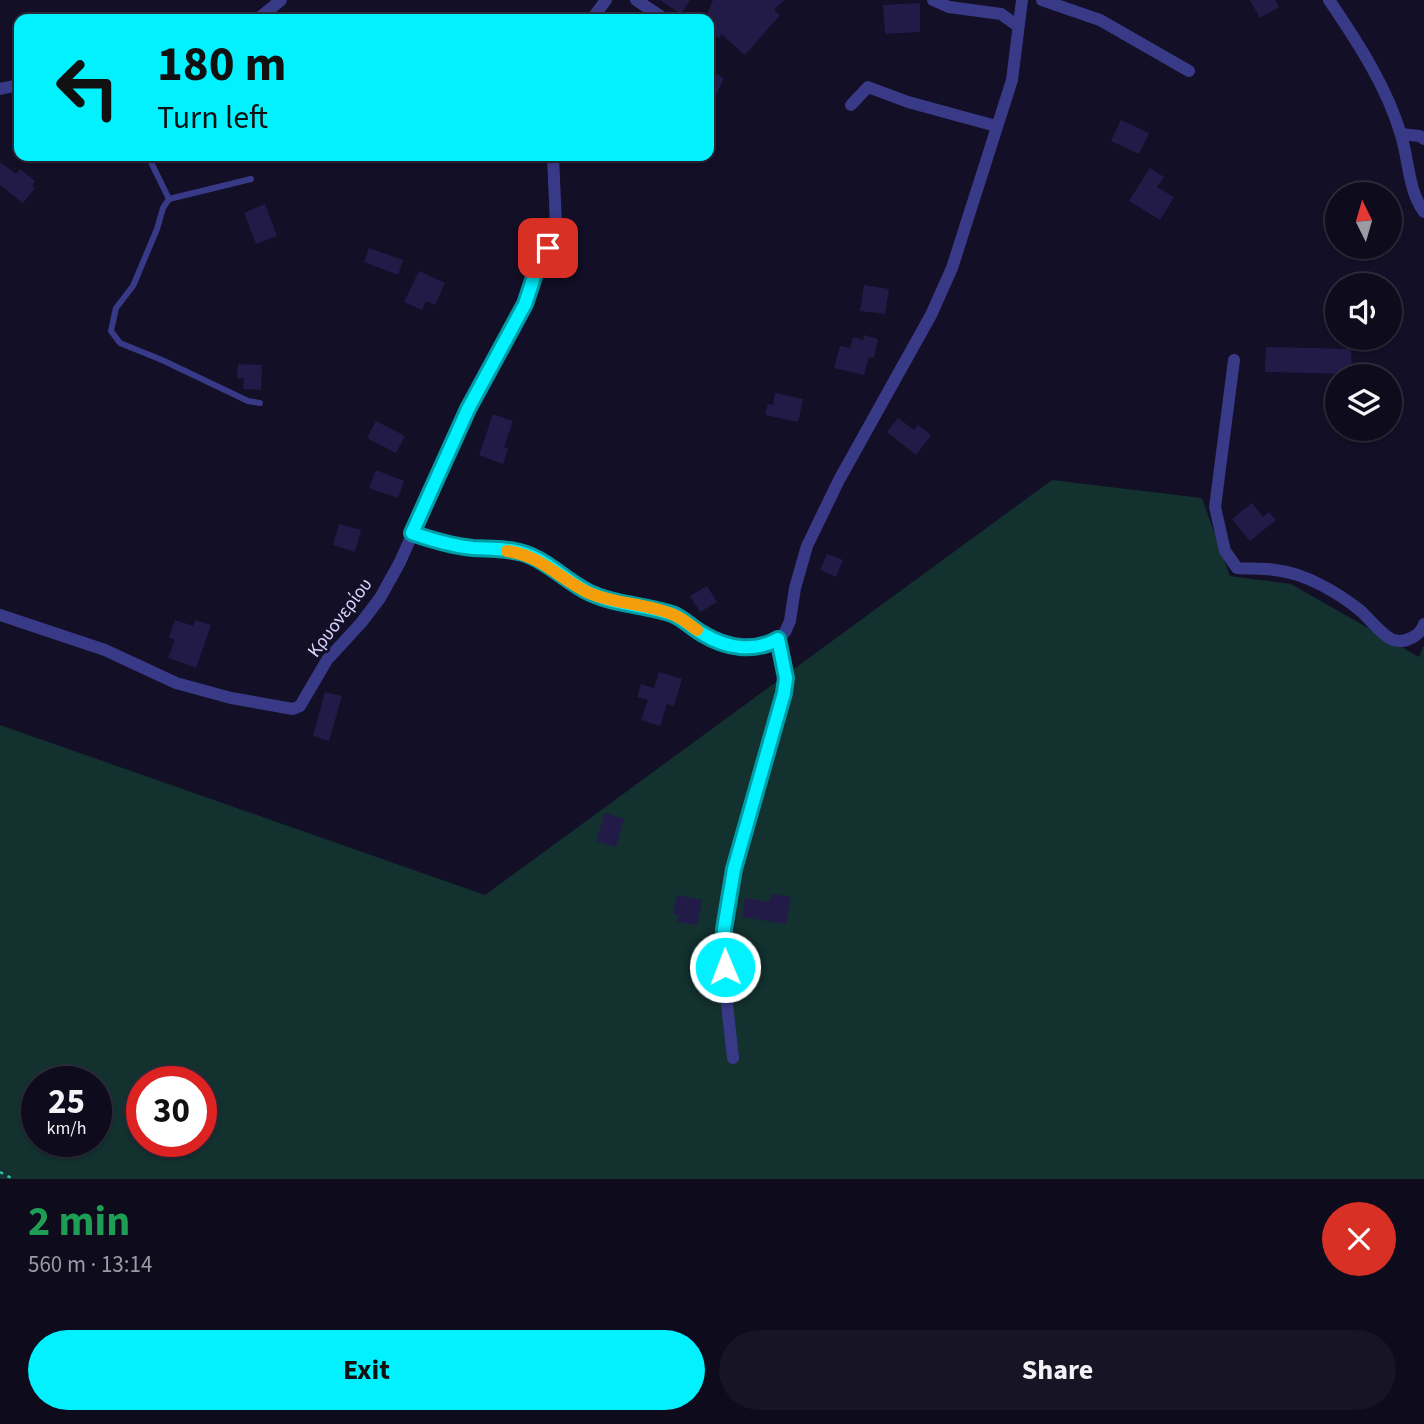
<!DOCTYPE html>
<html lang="en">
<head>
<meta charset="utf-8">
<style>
  body { margin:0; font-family:"Source Sans 3",sans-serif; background:#171426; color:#f1f3f6; height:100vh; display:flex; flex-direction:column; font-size:26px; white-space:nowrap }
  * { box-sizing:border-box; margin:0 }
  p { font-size:23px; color:#9b9ba4 }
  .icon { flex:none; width:38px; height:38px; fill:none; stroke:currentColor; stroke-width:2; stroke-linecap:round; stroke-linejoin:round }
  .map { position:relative; height:1179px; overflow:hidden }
  .side { display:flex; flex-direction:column; background:#0e0b1d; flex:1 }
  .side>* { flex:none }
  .top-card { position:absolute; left:14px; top:14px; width:700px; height:147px; border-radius:14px; box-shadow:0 2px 5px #0004,0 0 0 2px #2e2b3b; background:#01f1ff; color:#111; overflow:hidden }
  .needle { width:46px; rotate:355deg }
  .tools { position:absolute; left:1325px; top:182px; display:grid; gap:14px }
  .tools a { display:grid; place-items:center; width:77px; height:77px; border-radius:50%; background:#0e0b1d; box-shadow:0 2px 5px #0004,0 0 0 2px #2e2b3b; font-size:35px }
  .speed { position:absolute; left:21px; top:1066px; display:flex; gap:14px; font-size:35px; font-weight:700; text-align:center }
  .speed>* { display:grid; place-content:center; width:91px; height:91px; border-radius:50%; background:#0e0b1d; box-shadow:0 2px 5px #0004,0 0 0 2px #2e2b3b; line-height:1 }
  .speed small { font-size:18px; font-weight:400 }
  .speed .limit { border:10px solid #d22; background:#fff; color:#111 }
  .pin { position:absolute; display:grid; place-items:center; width:60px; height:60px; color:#fff; margin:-30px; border-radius:14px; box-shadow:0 4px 10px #0006 }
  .me { position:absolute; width:77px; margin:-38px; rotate:359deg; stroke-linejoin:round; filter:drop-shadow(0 0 5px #0008) }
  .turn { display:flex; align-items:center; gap:24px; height:147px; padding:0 28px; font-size:32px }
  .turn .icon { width:91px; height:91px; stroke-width:2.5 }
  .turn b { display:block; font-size:49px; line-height:60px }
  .round { display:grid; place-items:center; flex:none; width:74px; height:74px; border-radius:37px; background:#171426 }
  .headline { display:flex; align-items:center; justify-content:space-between; height:119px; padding:0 28px }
  h1 { font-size:42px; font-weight:700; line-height:52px; color:#1e9e55 }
  .cta { display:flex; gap:14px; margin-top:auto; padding:14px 28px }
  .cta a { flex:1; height:80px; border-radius:42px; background:#01f1ff; color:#111; font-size:28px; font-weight:700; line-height:80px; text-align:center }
  .cta a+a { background:#171426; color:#f1f3f6 }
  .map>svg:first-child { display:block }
</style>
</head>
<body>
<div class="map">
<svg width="1424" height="1179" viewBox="0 0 1424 1179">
  <rect width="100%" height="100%" fill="#120f27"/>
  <path fill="#12312f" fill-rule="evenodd" d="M 1052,480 L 1202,498 L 1230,576 L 1291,584 L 1419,657 L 1424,645 L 1424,1179 L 0,1179 L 0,725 L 485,895 ZM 37,1082 L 96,1082 L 96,1141 L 37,1141 ZM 142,1082 L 201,1082 L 201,1141 L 142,1141 Z"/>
  <g fill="#221b48">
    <path d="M 660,0 L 690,0 L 681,14 Z"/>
    <path d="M 713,0 L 784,0 L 774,10 L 780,15 L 745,55 L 721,34 L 720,38 L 709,33 L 709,19 L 705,19 Z"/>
    <path d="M 1250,0 L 1275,0 L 1279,7 L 1260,18 Z"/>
    <path d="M 920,3 L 920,32 L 885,34 L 883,5 Z"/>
    <path d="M 709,70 L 724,78 L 709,109 Z"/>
    <path d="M 1121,120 L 1149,133 L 1139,154 L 1111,141 Z"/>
    <path d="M 0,162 L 16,174 L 20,169 L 35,181 L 32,186 L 35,188 L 23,203 L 0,185 Z"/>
    <path d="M 1150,168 L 1164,177 L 1157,187 L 1174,197 L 1160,220 L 1129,201 Z"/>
    <path d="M 265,204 L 277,236 L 256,244 L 244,213 Z"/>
    <path d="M 369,248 L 403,260 L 398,275 L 364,262 Z"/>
    <path d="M 419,271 L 445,283 L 435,305 L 426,301 L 422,310 L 404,302 Z"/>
    <path d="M 864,285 L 889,289 L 885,314 L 860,311 Z"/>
    <path d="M 864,335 L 878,339 L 874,358 L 869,357 L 864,375 L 834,368 L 840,346 L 850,348 L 853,337 L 863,340 Z"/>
    <path d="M 1266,347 L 1351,349 L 1352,374 L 1265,372 Z"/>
    <path d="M 238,364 L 262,365 L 261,390 L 243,389 L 244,378 L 237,378 Z"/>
    <path d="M 775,393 L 803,399 L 798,422 L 765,415 L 768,404 L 773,405 Z"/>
    <path d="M 493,414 L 513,421 L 504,447 L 508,448 L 503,464 L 479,455 Z"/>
    <path d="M 898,418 L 914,430 L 918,425 L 931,435 L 916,455 L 887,432 Z"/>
    <path d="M 376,421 L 405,436 L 396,453 L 367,438 Z"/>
    <path d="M 376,470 L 404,481 L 398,498 L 369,488 Z"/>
    <path d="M 1252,503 L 1263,517 L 1269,512 L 1276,520 L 1250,541 L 1232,519 Z"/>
    <path d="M 339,524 L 361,530 L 355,552 L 333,545 Z"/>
    <path d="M 827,554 L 843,560 L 836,577 L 820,570 Z"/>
    <path d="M 707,586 L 717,602 L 700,612 L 690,596 Z"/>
    <path d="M 175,620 L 193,626 L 195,620 L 211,625 L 196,668 L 168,658 L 175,640 L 169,637 Z"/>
    <path d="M 659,672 L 682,679 L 674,706 L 667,704 L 660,726 L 641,720 L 648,700 L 637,697 L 641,684 L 654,688 Z"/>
    <path d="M 325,692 L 342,696 L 329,741 L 313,736 Z"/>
    <path d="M 605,813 L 624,819 L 616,847 L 596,841 Z"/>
    <path d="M 771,894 L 791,897 L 786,924 L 742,917 L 745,898 L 770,902 Z"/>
    <path d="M 677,895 L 702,900 L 697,925 L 677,922 L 679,915 L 673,914 Z"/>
  </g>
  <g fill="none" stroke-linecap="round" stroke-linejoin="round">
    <path stroke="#2dbbac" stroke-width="2.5" stroke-dasharray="3.5 5" stroke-linecap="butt" d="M 0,1172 L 13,1179"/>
    <g stroke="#393a87" stroke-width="6">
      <path d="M 148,156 L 169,199 L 251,179"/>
      <path d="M 169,199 L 163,208 L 157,229 L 133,286 L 116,308 L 111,331 L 120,343 L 162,360 L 248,401 L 260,403"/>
    </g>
    <g stroke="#393a87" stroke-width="12">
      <path d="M 636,0 L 665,19"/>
      <path d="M 933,0 L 949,7 L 1001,14 L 1018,26"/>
      <path d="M 1042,0 L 1100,20 L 1189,71"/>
      <path d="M 1329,0 C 1357,41 1387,87 1401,135 C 1409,161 1408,190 1424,212"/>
      <path d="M 258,19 L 281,0"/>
      <path d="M 592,19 L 606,0"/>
      <path d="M 0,89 L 19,85"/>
      <path d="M 851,105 L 868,87 L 908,102 L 996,126"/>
      <path d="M 1401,134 L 1420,136 L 1424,139"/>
      <path d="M 1234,360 L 1215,507 L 1225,551 L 1237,568 C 1250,569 1263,568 1275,570 C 1305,573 1339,593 1362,612 C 1369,619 1385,638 1394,640 C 1405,644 1421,635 1424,624"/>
      <path d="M 412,533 L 448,544 L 523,553 L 537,559 L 573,584 L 591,594 L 621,603 L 645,606 L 675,615 L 705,635 L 733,646 L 747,648 L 769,644 L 778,639 L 785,632 L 790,621 L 795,588 L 807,546 L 839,480 L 931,315 L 952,268 L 1012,80 L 1022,0"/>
      <path d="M 0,615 L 105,650 L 176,683 L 231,698 L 293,709 L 300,706 L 327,660 L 361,623 L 380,598 L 400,562 L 468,409 L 525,304 L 536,271 L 556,225 L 553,156"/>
      <path d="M 733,1058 L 725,986 L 724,929 L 734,869 L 784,693 L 786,678 L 778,639"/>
    </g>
  </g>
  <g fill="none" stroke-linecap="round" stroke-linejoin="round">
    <defs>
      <path id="route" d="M 548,248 L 536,271 L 525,304 L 468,409 L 412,533 C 432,540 452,546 473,548 C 491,549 510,548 526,554 C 549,562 567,582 590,593 C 616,605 645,605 672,614 C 683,618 692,628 703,634 C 726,648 754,653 778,639 L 786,678 L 784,693 L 734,869 L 724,929 L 725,967"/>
    </defs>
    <use href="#route" stroke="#019da6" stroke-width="18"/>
    <use href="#route" stroke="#01f1ff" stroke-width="12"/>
    <path stroke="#f59e0b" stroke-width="12" d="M 507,551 C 540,555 560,579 589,593 C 617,605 647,603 674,615 C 682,618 690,625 697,630"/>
  </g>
  <g text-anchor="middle" stroke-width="5" stroke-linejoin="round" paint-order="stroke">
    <g font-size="19" fill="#d8d5ff" stroke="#120f27">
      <text transform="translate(339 617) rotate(-53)" y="7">Κρυονερίου</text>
    </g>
  </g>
</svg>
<div class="tools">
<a><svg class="needle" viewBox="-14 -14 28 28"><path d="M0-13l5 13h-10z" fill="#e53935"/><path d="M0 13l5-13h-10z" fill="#9b9ba4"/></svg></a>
<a><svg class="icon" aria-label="sound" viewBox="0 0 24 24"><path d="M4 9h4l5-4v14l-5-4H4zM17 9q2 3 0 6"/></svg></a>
<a><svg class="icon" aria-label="layers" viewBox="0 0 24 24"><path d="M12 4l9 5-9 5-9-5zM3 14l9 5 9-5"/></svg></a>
</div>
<div class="speed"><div>25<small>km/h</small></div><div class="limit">30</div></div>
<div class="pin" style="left:548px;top:248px;background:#d93025"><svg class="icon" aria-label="arrive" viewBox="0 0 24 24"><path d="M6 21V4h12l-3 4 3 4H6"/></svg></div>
<svg class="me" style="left:725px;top:967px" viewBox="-20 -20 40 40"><circle r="17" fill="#01f1ff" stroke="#fff" stroke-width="3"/><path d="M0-11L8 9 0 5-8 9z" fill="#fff"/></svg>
<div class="top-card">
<div class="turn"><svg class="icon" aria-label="left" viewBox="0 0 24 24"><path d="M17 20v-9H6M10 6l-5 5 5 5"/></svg><div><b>180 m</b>Turn left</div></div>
</div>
</div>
<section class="side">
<div class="headline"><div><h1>2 min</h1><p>560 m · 13:14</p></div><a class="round" style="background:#d93025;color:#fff"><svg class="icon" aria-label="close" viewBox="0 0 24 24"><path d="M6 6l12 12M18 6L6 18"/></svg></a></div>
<div class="cta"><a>Exit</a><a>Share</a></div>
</section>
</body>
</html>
